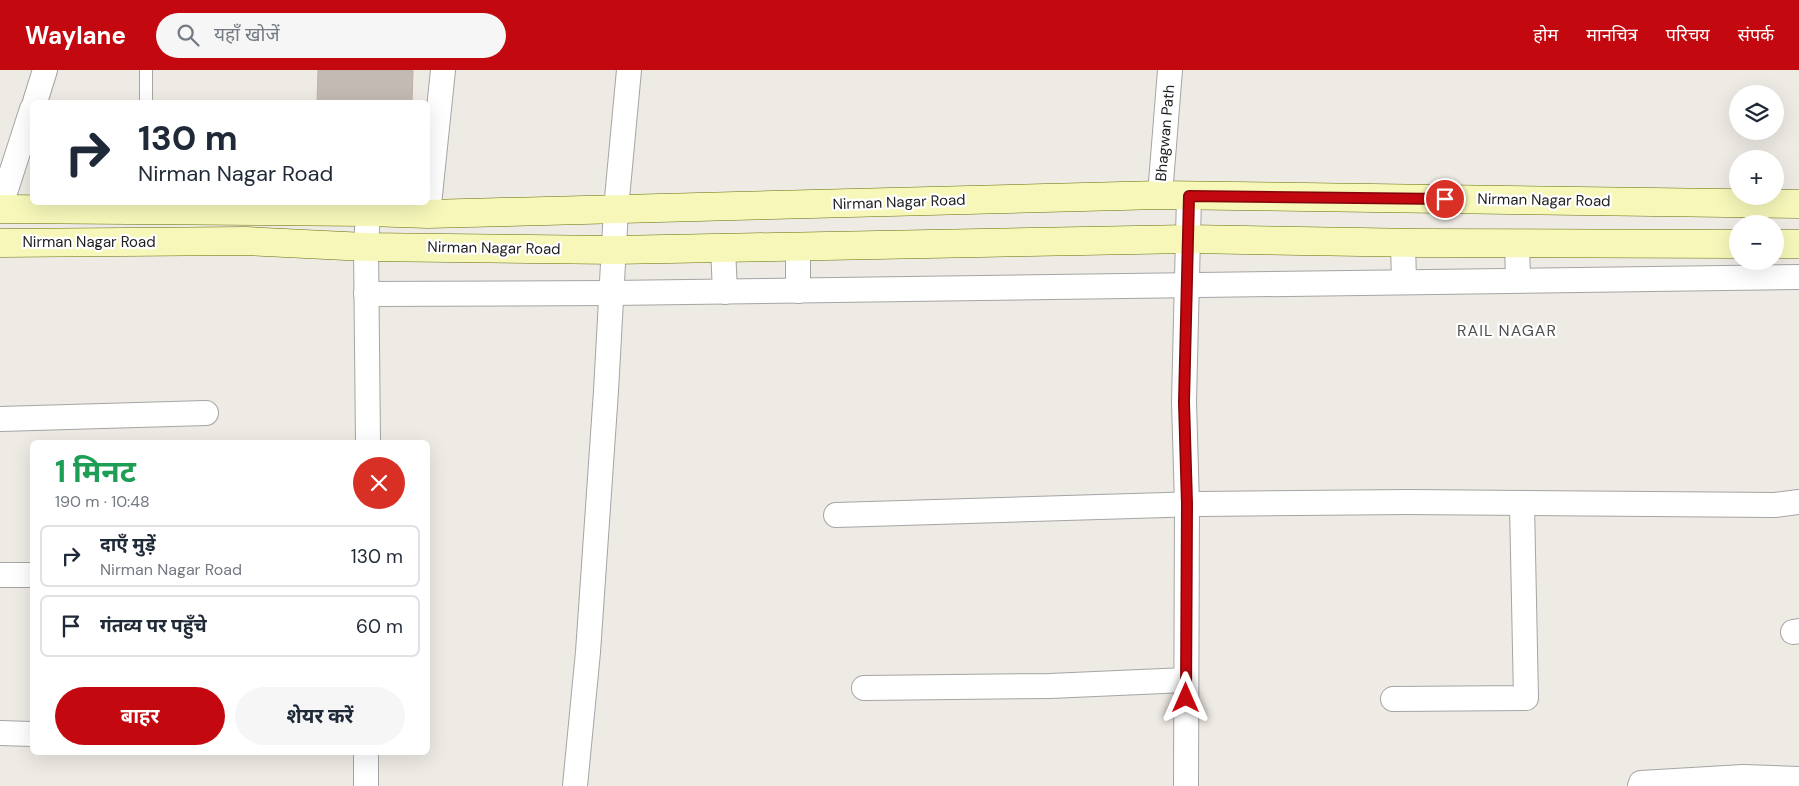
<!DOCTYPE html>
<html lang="hi">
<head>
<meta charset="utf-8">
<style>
  body { margin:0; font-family:"DM Sans","Noto Sans Devanagari",sans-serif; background:#f6f6f7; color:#1f2937; height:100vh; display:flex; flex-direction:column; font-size:19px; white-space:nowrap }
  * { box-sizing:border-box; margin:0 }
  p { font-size:16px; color:#747a83 }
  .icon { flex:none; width:28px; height:28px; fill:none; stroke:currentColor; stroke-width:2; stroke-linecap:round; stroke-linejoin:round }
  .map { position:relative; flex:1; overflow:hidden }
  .sheet { position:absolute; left:30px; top:370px; width:400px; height:315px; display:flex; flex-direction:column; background:#fff; border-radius:8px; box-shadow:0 5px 20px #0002 }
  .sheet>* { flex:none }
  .guide { position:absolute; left:30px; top:30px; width:400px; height:105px; border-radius:8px; box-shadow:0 5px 20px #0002; background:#fff; color:#1f2937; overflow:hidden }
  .controls { position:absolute; left:1729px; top:15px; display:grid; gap:10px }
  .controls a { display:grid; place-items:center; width:55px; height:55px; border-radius:50%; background:#fff; box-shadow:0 5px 20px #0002; font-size:25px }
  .pin { position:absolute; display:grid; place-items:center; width:42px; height:42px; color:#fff; margin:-21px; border:2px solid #fff; border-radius:50%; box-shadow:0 1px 5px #0007 }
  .me { position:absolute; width:55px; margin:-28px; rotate:0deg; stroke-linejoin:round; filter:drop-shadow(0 0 4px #0008) }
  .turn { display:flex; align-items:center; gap:18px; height:105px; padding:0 25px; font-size:22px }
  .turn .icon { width:65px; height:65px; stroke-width:2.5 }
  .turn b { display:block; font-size:35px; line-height:42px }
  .round { display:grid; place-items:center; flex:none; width:52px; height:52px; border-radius:26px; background:#f6f6f7 }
  .summary { display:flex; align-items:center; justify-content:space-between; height:85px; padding:0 25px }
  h1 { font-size:30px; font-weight:700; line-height:38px; color:#1e9e55 }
  .primary-button { display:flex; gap:10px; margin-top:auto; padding:10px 25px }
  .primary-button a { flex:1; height:58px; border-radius:30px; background:#c3090f; color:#fff; font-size:20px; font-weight:700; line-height:58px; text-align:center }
  .primary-button a+a { background:#f6f6f7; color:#1f2937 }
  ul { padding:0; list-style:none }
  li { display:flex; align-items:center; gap:15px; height:62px; margin:0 10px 8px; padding:0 15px; border:2px solid #e0e1e3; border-radius:8px }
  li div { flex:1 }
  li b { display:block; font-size:19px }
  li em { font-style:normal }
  header { display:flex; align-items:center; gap:30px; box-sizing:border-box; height:70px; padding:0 25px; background:#c3090f; color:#fff }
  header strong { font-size:24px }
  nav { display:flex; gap:28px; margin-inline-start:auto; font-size:18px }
  .search { width:350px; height:45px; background:#f6f6f7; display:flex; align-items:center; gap:12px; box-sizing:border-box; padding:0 18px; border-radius:28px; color:#747a83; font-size:19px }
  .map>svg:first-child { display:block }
</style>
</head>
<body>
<header>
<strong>Waylane</strong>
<div class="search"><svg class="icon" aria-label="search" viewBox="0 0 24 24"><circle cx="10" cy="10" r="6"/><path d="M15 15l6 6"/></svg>यहाँ खोजें</div>
<nav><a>होम</a><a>मानचित्र</a><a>परिचय</a><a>संपर्क</a></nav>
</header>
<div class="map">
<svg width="1799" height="716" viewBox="0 0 1799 716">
  <rect width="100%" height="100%" fill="#eeeae4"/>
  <path fill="#c3bab3" stroke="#bfb1a7" d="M 318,0 L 413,0 L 412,32 L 317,32 Z"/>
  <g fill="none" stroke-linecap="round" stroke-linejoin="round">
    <defs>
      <path id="lane" d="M 146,32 L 146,0"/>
      <g id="street">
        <path d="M 35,32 L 45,0"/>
        <path d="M 1160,125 L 1170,0"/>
        <path d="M 0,138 L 32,39"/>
        <path d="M 428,144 L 443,0"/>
        <path d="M 1403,173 L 1404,212"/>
        <path d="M 1517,173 L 1518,210"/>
        <path d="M 798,177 L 798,221"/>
        <path d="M 723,178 L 725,222"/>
        <path d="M 366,224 L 611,223 L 1799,207"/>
        <path d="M 0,349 L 206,343"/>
        <path d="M 368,372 L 366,177 L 368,142"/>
        <path d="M 836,445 L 1199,434 L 1408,432 L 1775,435 L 1799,432"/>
        <path d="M 0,505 L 32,505"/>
        <path d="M 1793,562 L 1799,561"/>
        <path d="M 864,618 L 1050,616 L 1186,610"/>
        <path d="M 1393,629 L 1526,628 L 1522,434"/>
        <path d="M 0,663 L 32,664"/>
        <path d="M 366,716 L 366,682"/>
        <path d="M 575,716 L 588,582 L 606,321 L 616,139 L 629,0"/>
        <path d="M 1186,716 L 1187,434 L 1184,332 L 1189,126"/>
        <path d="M 1640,716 L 1641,713 L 1743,707 L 1799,709"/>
      </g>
      <g id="secondary">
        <path d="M 0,139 L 368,142 L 428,144 L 1160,125 L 1799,134"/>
        <path d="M 0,173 L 246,171 L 366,177 L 614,180 L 1188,169 L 1420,173 L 1738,174"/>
        <path d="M 1775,174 L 1799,174"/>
      </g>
    </defs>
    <use href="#lane" stroke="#a5a5a5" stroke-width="14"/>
    <use href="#street" stroke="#a5a5a5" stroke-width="26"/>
    <use href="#secondary" stroke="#687009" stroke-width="29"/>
    <use href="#lane" stroke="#fff" stroke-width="12"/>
    <use href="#street" stroke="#fff" stroke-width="24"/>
    <use href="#secondary" stroke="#f6f7b9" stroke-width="28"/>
  </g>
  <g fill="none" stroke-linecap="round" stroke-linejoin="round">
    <defs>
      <path id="route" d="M 1186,628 L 1187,434 L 1184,332 L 1189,126 L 1445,129"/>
    </defs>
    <use href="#route" stroke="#7f060a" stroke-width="12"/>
    <use href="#route" stroke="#c3090f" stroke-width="9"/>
  </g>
  <g text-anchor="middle" stroke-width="4.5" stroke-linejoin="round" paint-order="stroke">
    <g font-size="15" fill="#1e1e1e" stroke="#fff">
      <text transform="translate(1165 63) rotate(-85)" y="5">Bhagwan Path</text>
      <text transform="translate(1544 130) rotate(1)" y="5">Nirman Nagar Road</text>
      <text transform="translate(899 132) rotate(-2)" y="5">Nirman Nagar Road</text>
      <text x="89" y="177">Nirman Nagar Road</text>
      <text transform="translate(494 178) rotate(1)" y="5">Nirman Nagar Road</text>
    </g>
    <g font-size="16" letter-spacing="1" fill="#515151" stroke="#fff">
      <text x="1507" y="266">RAIL NAGAR</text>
    </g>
  </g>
</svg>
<div class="controls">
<a><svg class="icon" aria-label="layers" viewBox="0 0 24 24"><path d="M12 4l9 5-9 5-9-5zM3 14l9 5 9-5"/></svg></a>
<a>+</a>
<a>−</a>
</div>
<div class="pin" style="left:1445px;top:129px;background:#d93025"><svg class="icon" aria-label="arrive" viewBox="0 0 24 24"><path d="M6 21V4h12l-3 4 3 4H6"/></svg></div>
<svg class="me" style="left:1186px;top:628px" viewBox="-20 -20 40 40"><path d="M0-17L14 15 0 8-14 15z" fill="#c3090f" stroke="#fff" stroke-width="4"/></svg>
<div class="guide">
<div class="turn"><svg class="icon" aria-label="right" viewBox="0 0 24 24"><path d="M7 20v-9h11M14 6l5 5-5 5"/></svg><div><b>130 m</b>Nirman Nagar Road</div></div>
</div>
<section class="sheet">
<div class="summary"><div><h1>1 मिनट</h1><p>190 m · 10:48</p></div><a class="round" style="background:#d93025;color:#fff"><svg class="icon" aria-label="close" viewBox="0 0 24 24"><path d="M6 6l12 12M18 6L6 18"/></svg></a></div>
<ul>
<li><svg class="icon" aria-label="right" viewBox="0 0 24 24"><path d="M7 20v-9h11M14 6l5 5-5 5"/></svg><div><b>दाएँ मुड़ें</b><p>Nirman Nagar Road</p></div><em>130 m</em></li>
<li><svg class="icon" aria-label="arrive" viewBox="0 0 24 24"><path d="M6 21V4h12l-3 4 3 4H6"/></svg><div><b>गंतव्य पर पहुँचे</b></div><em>60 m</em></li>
</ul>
<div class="primary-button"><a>बाहर</a><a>शेयर करें</a></div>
</section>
</div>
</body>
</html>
